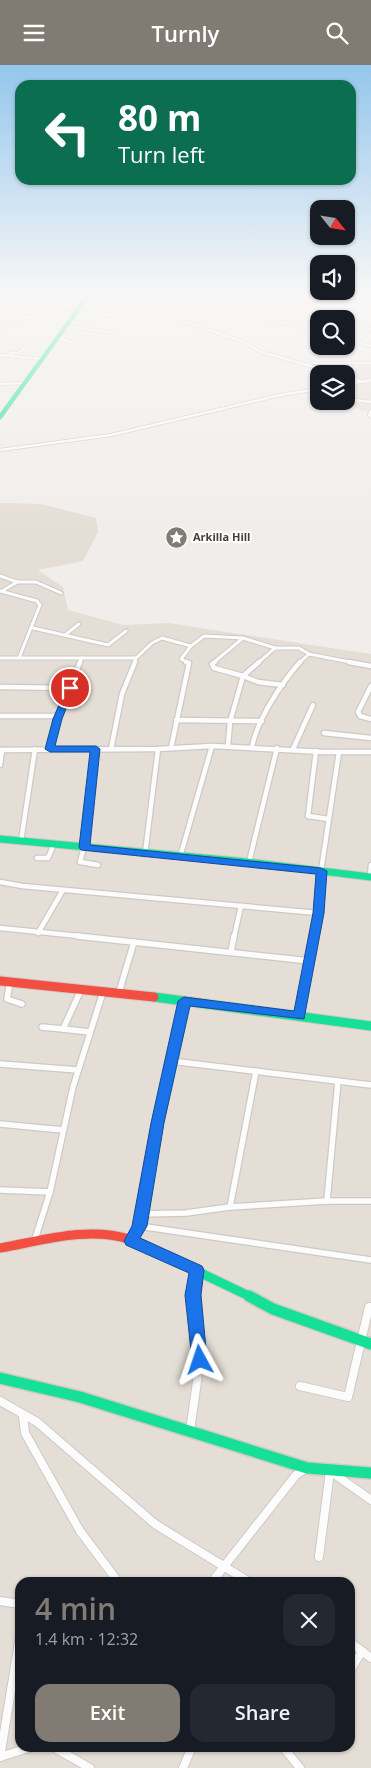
<!DOCTYPE html>
<html lang="en">
<head>
<meta charset="utf-8">
<style>
  body { margin:0; font-family:"Open Sans",sans-serif; background:#242831; color:#f1f3f6; height:100vh; display:flex; flex-direction:column; font-size:19px; white-space:nowrap }
  * { box-sizing:border-box; margin:0 }
  p { font-size:16px; color:#9ea1a6 }
  .icon { flex:none; width:28px; height:28px; fill:none; stroke:currentColor; stroke-width:2; stroke-linecap:round; stroke-linejoin:round }
  .map { position:relative; flex:1; overflow:hidden }
  .details { position:absolute; left:15px; top:1512px; width:340px; height:175px; display:flex; flex-direction:column; background:#171b24; border-radius:15px; box-shadow:0 1px 4px #0004 }
  .details>* { flex:none }
  .hud { position:absolute; left:15px; top:15px; width:341px; height:105px; border-radius:15px; box-shadow:0 1px 4px #0004; background:#0b6e4f; color:#fff; overflow:hidden }
  .needle { width:32px; rotate:120deg }
  .tools { position:absolute; left:310px; top:135px; display:grid; gap:10px }
  .tools a { display:grid; place-items:center; width:45px; height:45px; border-radius:10px; background:#171b24; box-shadow:0 1px 4px #0004; font-size:25px }
  .pin { position:absolute; display:grid; place-items:center; width:42px; height:42px; color:#fff; margin:-21px; border:2px solid #fff; border-radius:50%; box-shadow:0 1px 5px #0007 }
  .me { position:absolute; width:55px; margin:-28px; rotate:355deg; stroke-linejoin:round; filter:drop-shadow(0 0 4px #0008) }
  .turn { display:flex; align-items:center; gap:18px; height:105px; padding:0 20px; font-size:22px }
  .turn .icon { width:65px; height:65px; stroke-width:2.5 }
  .turn b { display:block; font-size:35px; line-height:42px }
  .round { display:grid; place-items:center; flex:none; width:52px; height:52px; border-radius:15px; background:#242831 }
  .summary { display:flex; align-items:center; justify-content:space-between; height:85px; padding:0 20px }
  h1 { font-size:30px; font-weight:600; line-height:38px; color:#827b74 }
  .cta { display:flex; gap:10px; margin-top:auto; padding:10px 20px }
  .cta a { flex:1; height:58px; border-radius:15px; background:#827b74; color:#fff; font-size:20px; font-weight:600; line-height:58px; text-align:center }
  .cta a+a { background:#242831; color:#f1f3f6 }
  header { display:flex; justify-content:space-between; align-items:center; height:65px; padding:0 20px; background:#827b74; color:#fff; font-size:22px; font-weight:600 }
  .map>svg:first-child { display:block }
</style>
</head>
<body>
<header><svg class="icon" aria-label="menu" viewBox="0 0 24 24"><path d="M4 6h16M4 12h16M4 18h16"/></svg>Turnly<svg class="icon" aria-label="search" viewBox="0 0 24 24"><circle cx="10" cy="10" r="6"/><path d="M15 15l6 6"/></svg></header>
<div class="map">
<svg width="371" height="1703" viewBox="0 0 371 1703">
  <rect width="100%" height="100%" fill="#f0edea"/>
  <g fill="#e5ded6" fill-rule="evenodd">
    <path d="M 371,299 L 371,349 L 339,336 L 346,336 L 347,310 L 357,302 Z"/>
    <path d="M 0,438 L 41,439 L 96,453 L 98,467 L 83,496 L 38,505 L 63,522 L 68,545 L 123,560 L 168,558 L 371,589 L 371,1703 L 0,1703 ZM 20,1518 L 350,1518 L 350,1682 L 20,1682 Z"/>
  </g>
  <g fill="none" stroke-linecap="round" stroke-linejoin="round">
    <defs>
      <g id="street-far4">
        <path d="M 132,228 L 148,232"/>
        <path d="M 168,228 L 184,237 L 249,249 L 319,266"/>
        <path d="M 308,228 L 351,246 L 371,265"/>
        <path d="M 0,232 L 24,233"/>
        <path d="M 0,232 L 23,246 L 16,255 L 0,263"/>
        <path d="M 35,232 L 58,228"/>
        <path d="M 88,232 L 157,247 L 241,276 L 261,287 L 339,309"/>
        <path d="M 22,233 L 83,238"/>
        <path d="M 116,236 L 133,228"/>
        <path d="M 16,255 C 55,244 93,246 132,253"/>
        <path d="M 67,261 L 116,268"/>
        <path d="M 57,273 L 69,276 L 76,283"/>
        <path d="M 346,274 L 371,281"/>
        <path d="M 10,288 L 18,288 L 25,284 L 21,282"/>
        <path d="M 0,290 L 42,294"/>
        <path d="M 312,298 L 371,298"/>
        <path d="M 346,311 L 363,317 L 371,315"/>
        <path d="M 0,319 L 23,318"/>
        <path d="M 346,319 L 361,317"/>
        <path d="M 346,334 L 371,337"/>
        <path d="M 371,346 L 369,350 L 371,352"/>
        <path d="M 0,385 L 111,370 L 285,329 L 319,324"/>
      </g>
      <g id="street-far3">
        <path d="M 0,511 L 17,517 L 2,526"/>
        <path d="M 17,517 L 36,517 L 61,528"/>
        <path d="M 0,526 L 37,536 L 40,540 L 19,593"/>
        <path d="M 33,563 L 108,580 L 126,566"/>
        <path d="M 65,570 L 79,559"/>
        <path d="M 191,581 L 204,571 L 243,573 L 275,583 L 258,598"/>
        <path d="M 275,583 L 299,583 L 309,589"/>
        <path d="M 0,593 L 136,593 L 134,598"/>
        <path d="M 136,593 L 152,578 L 162,573 L 191,581 L 181,594 L 189,598"/>
        <path d="M 80,598 L 82,593"/>
        <path d="M 213,598 L 243,573"/>
        <path d="M 299,598 L 309,589 L 355,598"/>
      </g>
      <g id="street-far2">
        <path d="M 215,597 L 212,599 L 214,603 L 243,611 L 230,657 L 228,681"/>
        <path d="M 259,597 L 243,611 L 258,617 L 283,620"/>
        <path d="M 349,597 L 371,601"/>
        <path d="M 371,621 L 358,647 L 360,651 L 371,654"/>
        <path d="M 0,622 L 70,623"/>
        <path d="M 0,651 L 59,651"/>
        <path d="M 176,655 L 262,656"/>
        <path d="M 324,668 L 371,673"/>
        <path d="M 252,682 C 257,655 282,617 300,597"/>
        <path d="M 171,683 L 189,598 L 186,597"/>
        <path d="M 50,684 L 57,655 L 80,597"/>
        <path d="M 96,684 L 84,782 L 80,797 L 98,800"/>
        <path d="M 111,684 L 122,629 L 135,597"/>
        <path d="M 293,684 L 313,640"/>
        <path d="M 0,685 L 158,684 L 212,681 L 324,687 L 371,687"/>
        <path d="M 316,686 L 308,751 L 329,754"/>
        <path d="M 0,700 L 2,685"/>
        <path d="M 21,776 L 35,684"/>
        <path d="M 145,789 L 158,684"/>
        <path d="M 180,792 L 212,681"/>
        <path d="M 37,793 L 48,793 L 54,779"/>
        <path d="M 249,797 L 277,683"/>
        <path d="M 370,812 L 371,800"/>
        <path d="M 0,817 L 22,821 L 318,848"/>
        <path d="M 0,863 L 89,872"/>
        <path d="M 38,868 L 63,825"/>
        <path d="M 234,872 L 241,841"/>
        <path d="M 314,872 L 321,806 L 339,687"/>
      </g>
      <g id="street-far1">
        <path d="M 77,871 L 310,896"/>
        <path d="M 231,887 L 234,871"/>
        <path d="M 10,917 L 7,934 L 22,939"/>
        <path d="M 81,925 L 63,964 L 90,967"/>
        <path d="M 119,927 L 134,877"/>
        <path d="M 300,951 L 314,871"/>
        <path d="M 42,962 L 63,964"/>
        <path d="M 171,996 L 371,1020"/>
        <path d="M 0,999 L 78,1005"/>
        <path d="M 0,1059 L 63,1065"/>
        <path d="M 0,1125 L 50,1127"/>
        <path d="M 327,1136 L 338,1016"/>
        <path d="M 230,1142 L 256,1006"/>
        <path d="M 141,1149 L 185,936"/>
        <path d="M 139,1161 L 141,1149 L 186,1148 L 230,1142 L 327,1136 L 371,1136"/>
        <path d="M 131,1176 L 139,1161 L 371,1195"/>
        <path d="M 34,1177 L 50,1127 L 73,1022 L 103,927"/>
        <path d="M 193,1232 L 196,1205"/>
      </g>
      <g id="street">
        <path d="M 300,1321 L 348,1332 L 369,1242 L 371,1242"/>
        <path d="M 0,1336 L 37,1357 L 155,1459 L 251,1518"/>
        <path d="M 23,1351 L 25,1368 L 80,1466 L 119,1518"/>
        <path d="M 190,1366 L 200,1295 L 193,1231"/>
        <path d="M 319,1492 L 330,1406 L 371,1435"/>
        <path d="M 211,1518 L 296,1410 L 307,1403"/>
        <path d="M 0,1536 L 20,1539"/>
        <path d="M 350,1577 L 371,1593"/>
        <path d="M 350,1606 L 362,1586"/>
        <path d="M 53,1682 L 90,1703"/>
        <path d="M 283,1682 L 300,1703"/>
        <path d="M 0,1692 L 20,1571"/>
        <path d="M 0,1692 L 32,1682"/>
        <path d="M 183,1703 L 192,1682"/>
      </g>
      <path id="fast-far3" d="M 0,352 L 90,228"/>
      <path id="fast-far2" d="M 0,774 L 247,797 L 371,812"/>
      <g id="fast-far1">
        <path d="M 154,932 L 371,961"/>
        <path d="M 184,1200 L 251,1232"/>
      </g>
      <g id="fast">
        <path d="M 249,1231 L 273,1244 L 371,1279"/>
        <path d="M 0,1313 L 80,1332 L 307,1403 L 371,1408"/>
      </g>
      <g id="jam">
        <path d="M 0,916 L 154,932"/>
        <path d="M 0,1183 C 41,1176 87,1161 129,1174 C 148,1180 166,1191 184,1200"/>
      </g>
    </defs>
    <use href="#street-far4" stroke="#cdc9c6" stroke-width="4"/>
    <use href="#street-far3" stroke="#cdc9c6" stroke-width="5"/>
    <use href="#street-far2" stroke="#cdc9c6" stroke-width="7"/>
    <use href="#street-far1" stroke="#cdc9c6" stroke-width="8"/>
    <use href="#street" stroke="#cdc9c6" stroke-width="10"/>
    <use href="#fast-far3" stroke="#d1cac1" stroke-width="5"/>
    <use href="#fast-far2" stroke="#d1cac1" stroke-width="9"/>
    <use href="#fast-far1" stroke="#d1cac1" stroke-width="11"/>
    <use href="#fast" stroke="#d1cac1" stroke-width="14"/>
    <use href="#jam" stroke="#d1cac1" stroke-width="11"/>
    <use href="#street-far4" stroke="#fdfcfc" stroke-width="2.5"/>
    <use href="#street-far3" stroke="#fdfcfc" stroke-width="3"/>
    <use href="#street-far2" stroke="#fdfcfc" stroke-width="4.5"/>
    <use href="#street-far1" stroke="#fdfcfc" stroke-width="5.5"/>
    <use href="#street" stroke="#fdfcfc" stroke-width="8"/>
    <use href="#fast-far3" stroke="#16e098" stroke-width="4"/>
    <use href="#fast-far2" stroke="#16e098" stroke-width="7"/>
    <use href="#fast-far1" stroke="#16e098" stroke-width="9"/>
    <use href="#fast" stroke="#16e098" stroke-width="11"/>
    <use href="#jam" stroke="#f24e42" stroke-width="9"/>
  </g>
  <linearGradient id="sky" x2="0" y2="1"><stop stop-color="#94c6ec"/><stop offset="0.49" stop-color="#f8f7f6"/><stop offset="1" stop-color="#f8f7f6" stop-opacity="0"/></linearGradient>
  <rect width="371" height="467" fill="url(#sky)"/>
  <path fill="#1a73e8" stroke="#114b97" d="M 67,621 L 74,623 L 62,654 L 55,681 L 96,681 L 100,684 L 90,780 L 321,803 L 327,806 L 324,848 L 304,954 L 190,941 L 164,1058 L 147,1161 L 140,1173 L 202,1201 L 204,1205 L 201,1230 L 207,1295 L 205,1300 L 200,1302 L 194,1300 L 192,1295 L 185,1230 L 189,1208 L 126,1180 L 124,1176 L 132,1161 L 151,1058 L 178,936 L 184,932 L 294,946 L 313,848 L 316,809 L 81,785 L 79,782 L 90,687 L 50,687 L 45,684 L 53,654 Z"/>
  <defs>
    <symbol id="sight-disc" viewBox="-11 -11 22 22"><circle r="9.5" fill="#827b74" stroke="#fff"/><path d="M0-6L1.8-2.2L6-1.7L2.9 1.2L3.7 5.4L0 3.3L-3.7 5.4L-2.9 1.2L-6-1.7L-1.8-2.2Z" fill="#fff"/></symbol>
  </defs>
  <g fill-rule="evenodd">
    <use href="#sight-disc" x="164" y="460" width="25" height="25"/>
  </g>
  <g text-anchor="middle" stroke-width="4" stroke-linejoin="round" paint-order="stroke">
    <g font-size="11" font-weight="bold" fill="#473d35" stroke="#fff" text-anchor="start">
      <text x="193" y="476">Arkilla Hill</text>
    </g>
  </g>
</svg>
<div class="tools">
<a><svg class="needle" viewBox="-14 -14 28 28"><path d="M0-13l5 13h-10z" fill="#e53935"/><path d="M0 13l5-13h-10z" fill="#9ea1a6"/></svg></a>
<a><svg class="icon" aria-label="sound" viewBox="0 0 24 24"><path d="M4 9h4l5-4v14l-5-4H4zM17 9q2 3 0 6"/></svg></a>
<a><svg class="icon" aria-label="search" viewBox="0 0 24 24"><circle cx="10" cy="10" r="6"/><path d="M15 15l6 6"/></svg></a>
<a><svg class="icon" aria-label="layers" viewBox="0 0 24 24"><path d="M12 4l9 5-9 5-9-5zM3 14l9 5 9-5"/></svg></a>
</div>
<div class="pin" style="left:70px;top:623px;background:#d93025"><svg class="icon" aria-label="arrive" viewBox="0 0 24 24"><path d="M6 21V4h12l-3 4 3 4H6"/></svg></div>
<svg class="me" style="left:200px;top:1295px" viewBox="-20 -20 40 40"><path d="M0-17L14 15 0 8-14 15z" fill="#1a73e8" stroke="#fff" stroke-width="4"/></svg>
<div class="hud">
<div class="turn"><svg class="icon" aria-label="left" viewBox="0 0 24 24"><path d="M17 20v-9H6M10 6l-5 5 5 5"/></svg><div><b>80 m</b>Turn left</div></div>
</div>
<section class="details">
<div class="summary"><div><h1>4 min</h1><p>1.4 km · 12:32</p></div><a class="round"><svg class="icon" aria-label="close" viewBox="0 0 24 24"><path d="M6 6l12 12M18 6L6 18"/></svg></a></div>
<div class="cta"><a>Exit</a><a>Share</a></div>
</section>
</div>
</body>
</html>
